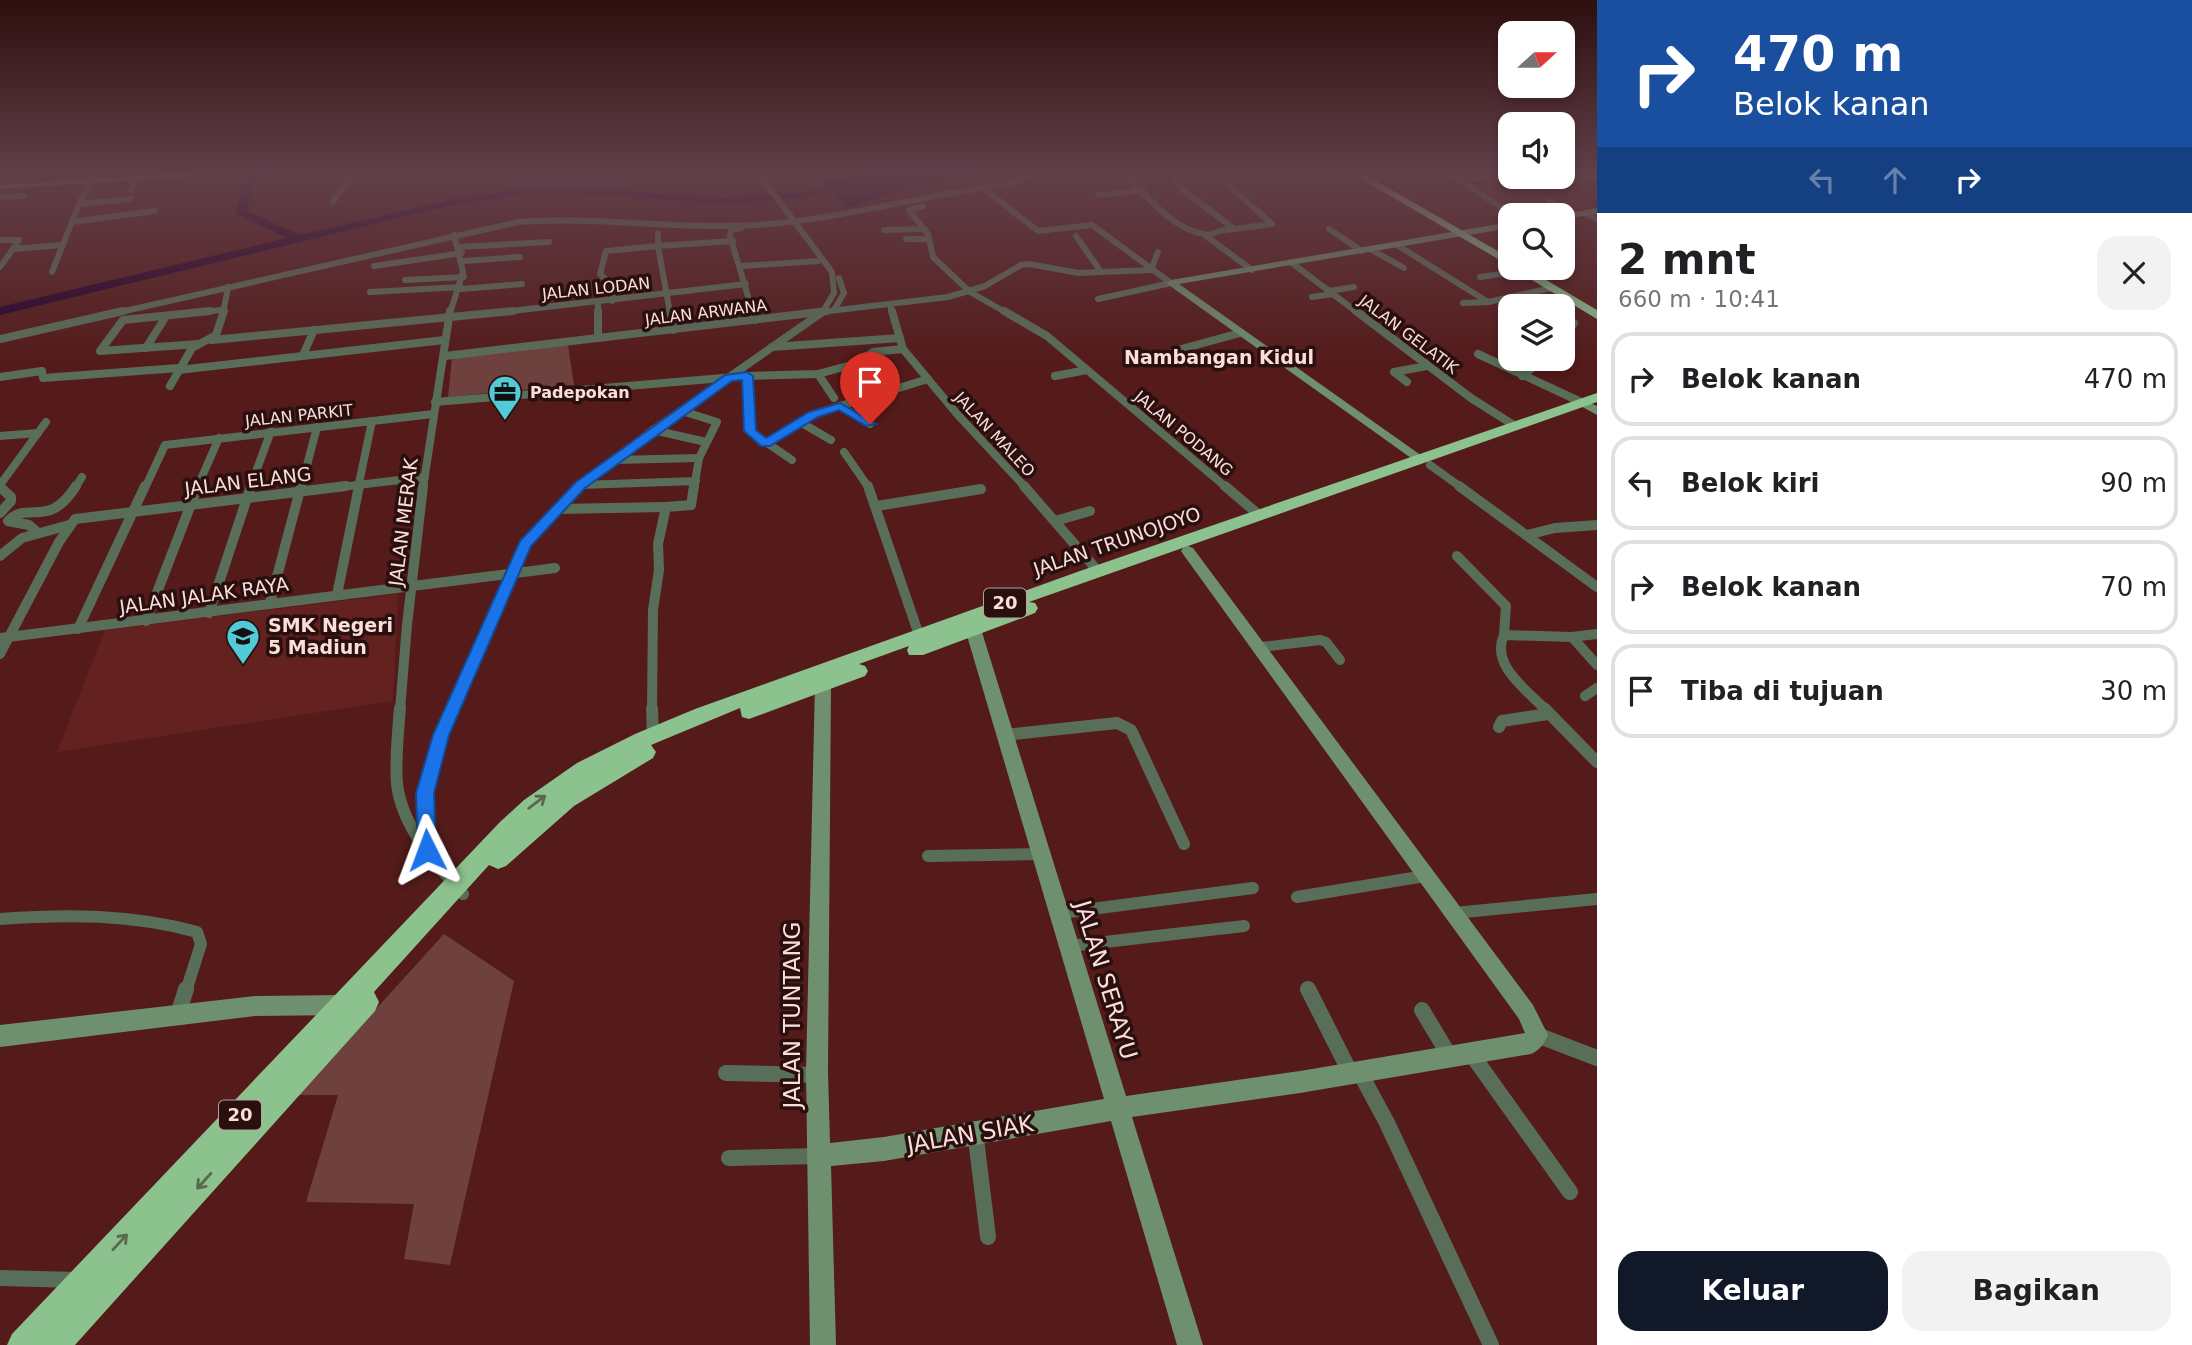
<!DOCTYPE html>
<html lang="id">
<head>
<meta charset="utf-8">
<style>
  body { margin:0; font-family:"DejaVu Sans",sans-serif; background:#f2f2f2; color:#202124; height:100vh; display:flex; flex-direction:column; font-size:26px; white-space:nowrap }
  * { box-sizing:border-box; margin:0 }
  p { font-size:23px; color:#757577 }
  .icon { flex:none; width:38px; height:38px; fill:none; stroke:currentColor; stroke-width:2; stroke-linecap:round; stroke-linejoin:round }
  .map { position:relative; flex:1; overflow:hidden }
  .details { display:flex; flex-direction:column; background:#fff; width:595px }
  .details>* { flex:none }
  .hud { background:#1a4fa0; color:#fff; overflow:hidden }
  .needle { width:46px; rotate:69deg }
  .buttons { position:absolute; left:1498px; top:21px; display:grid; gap:14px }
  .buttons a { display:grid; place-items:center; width:77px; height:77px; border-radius:14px; background:#fff; box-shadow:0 4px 10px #0003; font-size:35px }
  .pin { position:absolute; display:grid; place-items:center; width:60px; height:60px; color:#fff; margin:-72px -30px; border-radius:50% 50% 50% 0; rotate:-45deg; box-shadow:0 0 7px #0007 }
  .pin .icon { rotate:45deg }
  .me { position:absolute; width:77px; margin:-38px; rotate:357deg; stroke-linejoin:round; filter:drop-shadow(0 0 5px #0008) }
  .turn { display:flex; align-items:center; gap:24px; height:147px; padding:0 21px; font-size:32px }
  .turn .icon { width:91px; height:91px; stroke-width:2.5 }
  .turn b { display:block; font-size:49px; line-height:60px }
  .lanes { display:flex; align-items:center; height:66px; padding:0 21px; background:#0003; justify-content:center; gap:35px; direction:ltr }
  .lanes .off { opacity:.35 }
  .round { display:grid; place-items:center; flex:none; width:74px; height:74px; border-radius:21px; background:#f2f2f2 }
  .summary { display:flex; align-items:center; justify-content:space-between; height:119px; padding:0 21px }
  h1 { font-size:42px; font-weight:700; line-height:52px }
  .cta { display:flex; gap:14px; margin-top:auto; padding:14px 21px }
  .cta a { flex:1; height:80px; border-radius:21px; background:#111827; color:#fff; font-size:28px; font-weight:700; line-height:80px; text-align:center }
  .cta a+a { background:#f2f2f2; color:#202124 }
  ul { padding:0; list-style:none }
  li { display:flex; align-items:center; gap:21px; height:94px; margin:0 14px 10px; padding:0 7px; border:4px solid #e0e0e0; border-radius:21px }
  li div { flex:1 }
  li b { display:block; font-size:26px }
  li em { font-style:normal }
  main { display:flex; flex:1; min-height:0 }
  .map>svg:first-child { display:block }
</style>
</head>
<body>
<main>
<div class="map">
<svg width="1597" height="1345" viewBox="0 0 1597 1345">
  <rect width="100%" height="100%" fill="#541b1a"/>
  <path fill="#63211f" d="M 398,594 L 393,701 L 57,752 L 105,630 Z"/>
  <g fill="#6e413e">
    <path d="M 568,345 L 574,385 L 448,397 L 452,357 Z"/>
    <path d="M 444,934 L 514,981 L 450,1265 L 404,1259 L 414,1204 L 306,1202 L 338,1095 L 298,1095 Z"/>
  </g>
  <path fill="#27002a" d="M 868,174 L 974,174 L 902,190 L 848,208 L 820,181 Z"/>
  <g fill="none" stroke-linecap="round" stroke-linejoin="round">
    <path fill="#27002a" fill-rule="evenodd" d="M 251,174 L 261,174 L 254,183 L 247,211 L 300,235 L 453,199 L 526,188 L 605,189 L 722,198 L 800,192 L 896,174 L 915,174 L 800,198 L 722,204 L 605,195 L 526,194 L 453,205 L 0,315 L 0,307 L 287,238 L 235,213 L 244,183 Z"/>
    <g stroke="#596e59" stroke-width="6">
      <path d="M 759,174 L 832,272 L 834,293 L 822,313"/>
      <path d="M 1126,174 C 1151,200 1170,228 1207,235"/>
      <path d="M 1169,174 L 1182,189 L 1234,229"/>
      <path d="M 1216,174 L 1272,224 L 1219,231 L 1206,236 L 1252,270"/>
      <path d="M 1450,174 L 1513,215"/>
      <path d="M 1472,179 L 1511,177"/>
      <path d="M 1552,184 L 1596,177"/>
      <path d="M 1003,186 L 1037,174"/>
      <path d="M 130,190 L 137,179"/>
      <path d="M 987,191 L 1038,231 L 1092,225 L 1171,283"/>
      <path d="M 1098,195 L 1143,190"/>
      <path d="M 0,197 L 24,196"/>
      <path d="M 1549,201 L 1576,214"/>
      <path d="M 333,202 L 352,174"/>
      <path d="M 79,204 L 131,199"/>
      <path d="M 923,206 L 909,210 L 928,234 L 933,257 L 970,292 L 1007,313"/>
      <path d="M 1585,213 L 1597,219"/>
      <path d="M 72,222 L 155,211"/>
      <path d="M 741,228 L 731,230 L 730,236 L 753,313"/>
      <path d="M 1329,229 L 1362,251"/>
      <path d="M 884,230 L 925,229"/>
      <path d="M 1076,236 L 1101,272"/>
      <path d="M 906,239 L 929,239"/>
      <path d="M 0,240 L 19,240 L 13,249 L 62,245"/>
      <path d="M 1397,245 L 1488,302 L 1551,288"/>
      <path d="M 459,247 L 549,242"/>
      <path d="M 1370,249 L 1404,268"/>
      <path d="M 464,261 L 520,257"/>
      <path d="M 1292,263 L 1358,313"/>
      <path d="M 374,266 L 462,253"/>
      <path d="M 741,266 L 818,261"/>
      <path d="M 0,267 L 13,249"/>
      <path d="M 1151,270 L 1158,252"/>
      <path d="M 52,272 L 79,204 L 96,174"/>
      <path d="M 1480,277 L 1523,271"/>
      <path d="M 405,280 L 464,277"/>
      <path d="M 461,289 L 522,284"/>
      <path d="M 1329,291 L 1354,287"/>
      <path d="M 370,292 L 461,287"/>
      <path d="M 1312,297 L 1333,294"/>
      <path d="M 1098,299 L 1171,283"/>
      <path d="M 612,301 L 614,287 L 600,274 L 606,251 L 658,246 L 658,233"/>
      <path d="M 598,303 L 598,313"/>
      <path d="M 1463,303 L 1488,302"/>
      <path d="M 890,305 L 892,313"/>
      <path d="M 834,310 L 844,293 L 839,278"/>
      <path d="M 116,313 L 518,222 C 598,216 677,230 757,225 C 842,219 924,195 1008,184"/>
      <path d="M 193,313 L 221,310"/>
      <path d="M 223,313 L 228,287"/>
      <path d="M 450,313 L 463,272 L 454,235"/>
      <path d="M 494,313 L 746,284"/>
      <path d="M 670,313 L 658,246 L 733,241"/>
      <path d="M 812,313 L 948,297 L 985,286 L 1021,265 L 1029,264 L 1079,273 L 1151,270"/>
    </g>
    <g stroke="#596e59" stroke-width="8">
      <path d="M 598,311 L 598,338"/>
      <path d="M 670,311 L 673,330"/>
      <path d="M 752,311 L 755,320"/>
      <path d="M 892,311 L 903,349 L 957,414 L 1026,488"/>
      <path d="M 1004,311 L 1047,336 L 1227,488"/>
      <path d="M 1356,311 L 1471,398 L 1512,424"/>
      <path d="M 0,339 L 123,311"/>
      <path d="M 1563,339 L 1574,323"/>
      <path d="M 212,340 L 513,311"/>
      <path d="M 198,344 L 100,351 L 123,320 L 210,311"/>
      <path d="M 772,347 L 900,338"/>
      <path d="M 146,348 L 166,316"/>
      <path d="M 1174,351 L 1240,333"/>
      <path d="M 1478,354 L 1581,402"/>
      <path d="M 303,355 L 314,330"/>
      <path d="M 445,356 L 827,311"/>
      <path d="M 178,370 L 444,340"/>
      <path d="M 818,374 L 834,398"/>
      <path d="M 747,376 L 750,431 L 792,460"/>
      <path d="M 1055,376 L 1087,370"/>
      <path d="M 1522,376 L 1544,359"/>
      <path d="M 0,377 L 42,371 L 43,378 L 179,368"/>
      <path d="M 1407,382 L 1394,372 L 1427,366"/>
      <path d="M 170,386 L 192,348 L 216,335 L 224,311"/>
      <path d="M 435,402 L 747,376 L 818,374 L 855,364 L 873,352 L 903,349"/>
      <path d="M 840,406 L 870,424"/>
      <path d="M 682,411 L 717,422 L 699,458 L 694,488"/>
      <path d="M 800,422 L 831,440"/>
      <path d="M 653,430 L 706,442"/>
      <path d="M 0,436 L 38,433"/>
      <path d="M 766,443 L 814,414 L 928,379"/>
      <path d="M 844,452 L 869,488"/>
      <path d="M 614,460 L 699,458"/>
      <path d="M 1430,465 L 1462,488"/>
      <path d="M 0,485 L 46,422"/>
      <path d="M 581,485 L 696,481"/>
      <path d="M 75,488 L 82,477"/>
      <path d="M 145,488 L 165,445 L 433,414"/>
      <path d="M 197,488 L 219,438"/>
      <path d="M 250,488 L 271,431"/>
      <path d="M 301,488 L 317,427"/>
      <path d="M 332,488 L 425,477"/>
      <path d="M 358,488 L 372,421"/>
      <path d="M 423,488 L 450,311"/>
      <path d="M 578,488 L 653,430 L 824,311"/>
    </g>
    <g stroke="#596e59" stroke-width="10">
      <path d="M 868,486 L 919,635"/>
      <path d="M 1024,486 L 1097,570"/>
      <path d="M 1225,486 L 1259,515"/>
      <path d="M 1459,486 L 1597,587"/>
      <path d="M 0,487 L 11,497 L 11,501 L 0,513"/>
      <path d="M 877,506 L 981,489"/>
      <path d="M 557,509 L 666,507"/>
      <path d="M 1055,521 L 1090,511"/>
      <path d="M 37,532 L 29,525 L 8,521 C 29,500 48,530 76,486"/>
      <path d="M 1527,535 L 1555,528 L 1597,525"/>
      <path d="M 0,556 L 22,538 L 69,525"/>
      <path d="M 1457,556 L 1506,606 L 1504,635"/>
      <path d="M 337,595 L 359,486"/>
      <path d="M 270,603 L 301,486"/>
      <path d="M 209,613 L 251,486"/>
      <path d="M 146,621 L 198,486"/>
      <path d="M 78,629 L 145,486"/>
      <path d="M 1572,637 L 1597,665"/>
      <path d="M 0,638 L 555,568"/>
      <path d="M 1261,647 L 1320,640 L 1326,642 L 1340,660"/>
      <path d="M 0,654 L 59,542 L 75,519 L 346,486"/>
      <path d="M 1585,696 L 1597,688"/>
      <path d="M 400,710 L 407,625 L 423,486"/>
      <path d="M 452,710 L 525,544 L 580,486"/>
      <path d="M 652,710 L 653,610 L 659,570 L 658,544 L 666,507 L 691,505 L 694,486"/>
      <path d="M 1546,710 C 1527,690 1490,665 1504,635 L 1572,637 L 1597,634"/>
    </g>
    <g stroke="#596e59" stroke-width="12">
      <path d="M 400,708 C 398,733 395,760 397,784 C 402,827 435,863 463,894"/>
      <path d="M 652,708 L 653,735"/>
      <path d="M 1544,708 L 1597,762"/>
      <path d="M 1499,727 L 1502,721 L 1548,714"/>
      <path d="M 1005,735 L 1117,723 L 1131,730 L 1184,844"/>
      <path d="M 427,850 L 425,793 L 431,764 L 452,708"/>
      <path d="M 928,856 L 1042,854"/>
      <path d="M 1297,897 L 1425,876"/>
      <path d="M 1061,913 L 1253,888"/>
      <path d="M 1454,913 L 1597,899"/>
      <path d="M 0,919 C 67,914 132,914 197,932 L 201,944 L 186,991"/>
      <path d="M 1070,946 L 1244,926"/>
    </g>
    <g stroke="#596e59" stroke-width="16">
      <path d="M 1308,989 L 1350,1072"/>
      <path d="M 1422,1010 L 1449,1055"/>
      <path d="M 178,1015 L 186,989"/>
      <path d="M 1537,1035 L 1597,1058"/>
      <path d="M 1470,1052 L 1570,1192"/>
      <path d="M 1359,1071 L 1387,1123 L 1491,1345"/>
      <path d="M 726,1073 L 817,1075"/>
      <path d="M 975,1131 L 988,1237"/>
      <path d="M 729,1158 L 820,1156"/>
      <path d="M 0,1278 L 78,1280"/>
    </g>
    <g fill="#6e906e" fill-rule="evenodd">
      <path d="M 169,174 L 203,174 L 199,176 L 0,189 L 0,185 Z"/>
      <path d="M 1583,174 L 1597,175 L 1597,180 L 1584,176 Z"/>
      <path d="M 1597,208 L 1597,214 L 1563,219 L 1563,215 L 1559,215 Z"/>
      <path d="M 1510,222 L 1510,228 L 1179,284 L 1422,456 L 1424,459 L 1418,463 L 1166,283 L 1171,280 Z"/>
      <path d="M 1581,399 L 1597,406 L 1597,415 L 1577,404 L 1577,400 Z"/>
      <path d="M 1188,546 L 1193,548 L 1533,1005 L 1548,1035 C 1544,1044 1540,1050 1531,1054 L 1300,1093 L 1132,1117 L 1203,1345 L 1177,1345 L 1111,1121 L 884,1161 L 831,1166 L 836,1345 L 810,1345 L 806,1071 L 815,684 L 817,680 L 829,680 L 831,684 L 828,1071 L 830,1143 L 884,1137 L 1104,1099 L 965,629 L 973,624 L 981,629 L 1126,1096 L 1300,1071 L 1525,1033 L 1519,1019 L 1183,554 L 1181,551 L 1183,548 Z"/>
      <path d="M 345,995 L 352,998 L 355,1005 L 352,1012 L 345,1015 L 255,1016 L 0,1047 L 0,1025 L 255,996 Z"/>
    </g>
    <g fill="#8cc28d" fill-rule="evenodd">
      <path d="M 1353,174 L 1364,174 L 1510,258 L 1510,266 Z"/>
      <path d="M 1512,268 L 1526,268 L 1597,310 L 1597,319 Z"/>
      <path d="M 1597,393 L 1597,402 L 1029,602 L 1035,603 L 1038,608 L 1035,613 L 923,655 L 909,655 L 907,650 L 909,646 L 859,664 L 865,666 L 868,671 L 865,676 L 749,719 L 742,717 L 740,708 L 651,745 L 656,752 L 653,758 L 574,806 L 506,866 L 498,869 L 489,865 L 374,992 L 379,1002 L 375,1011 L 75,1345 L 7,1345 L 12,1334 L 500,822 L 524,800 L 577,763 L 635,734 L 695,709 L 1080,571 Z"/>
    </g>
  </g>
  <defs><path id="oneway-shaft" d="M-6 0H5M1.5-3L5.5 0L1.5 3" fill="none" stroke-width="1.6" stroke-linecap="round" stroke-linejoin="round" transform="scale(1.75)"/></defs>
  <g stroke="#5a694e">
    <use href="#oneway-shaft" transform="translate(537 802) rotate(-37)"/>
    <use href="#oneway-shaft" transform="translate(204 1181) rotate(132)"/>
    <use href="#oneway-shaft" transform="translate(120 1242) rotate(-47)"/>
  </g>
  <linearGradient id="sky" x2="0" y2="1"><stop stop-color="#2e0f0e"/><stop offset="0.48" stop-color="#613f49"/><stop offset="1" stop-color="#613f49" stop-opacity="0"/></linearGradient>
  <rect width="1597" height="362" fill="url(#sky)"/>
  <path fill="#1a73e8" stroke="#114b97" stroke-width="2" d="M 747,372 L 753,376 L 756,430 L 766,438 L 809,412 L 840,403 L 876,424 L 866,426 L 839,410 L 818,417 L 770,446 L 761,446 L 744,431 L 742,380 L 732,381 L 585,488 L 531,546 L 449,735 L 434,793 L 436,850 L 434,856 L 427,858 L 420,856 L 418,850 L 416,793 L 433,735 L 520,541 L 576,482 L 725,375 Z"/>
  <defs>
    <symbol id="office-pin" viewBox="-11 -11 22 30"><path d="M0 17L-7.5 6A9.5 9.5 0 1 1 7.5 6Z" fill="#52cbd8" stroke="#29100f"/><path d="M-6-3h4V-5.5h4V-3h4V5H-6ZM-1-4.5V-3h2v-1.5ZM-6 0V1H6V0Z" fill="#111"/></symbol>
    <symbol id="school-pin" viewBox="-11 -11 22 30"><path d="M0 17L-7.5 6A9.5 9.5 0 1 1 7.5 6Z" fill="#52cbd8" stroke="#29100f"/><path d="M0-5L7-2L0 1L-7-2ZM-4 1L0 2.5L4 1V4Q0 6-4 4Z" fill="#111"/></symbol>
  </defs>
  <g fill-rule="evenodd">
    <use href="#office-pin" x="486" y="373" width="38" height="52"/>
    <use href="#school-pin" x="224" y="617" width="38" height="52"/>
  </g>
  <g text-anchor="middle" stroke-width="7" stroke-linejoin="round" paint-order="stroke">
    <g font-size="16" fill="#fbddda" stroke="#29100f">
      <text transform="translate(596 288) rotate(-6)" y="6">JALAN LODAN</text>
      <text transform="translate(706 312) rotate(-7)" y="6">JALAN ARWANA</text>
      <text transform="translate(1409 334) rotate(37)" y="6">JALAN GELATIK</text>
      <text transform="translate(299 415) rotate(-6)" y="6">JALAN PARKIT</text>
      <text transform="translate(1184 433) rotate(40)" y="6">JALAN PODANG</text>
      <text transform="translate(995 434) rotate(47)" y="6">JALAN MALEO</text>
    </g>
    <g font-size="16" font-weight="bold" fill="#fbddda" stroke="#29100f" text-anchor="start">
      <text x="530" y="398">Padepokan</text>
    </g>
    <g fill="#29100f" stroke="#bca09d" stroke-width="2">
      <rect x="984" y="588.5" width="42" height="29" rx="5"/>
      <rect x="219" y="1100.5" width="42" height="29" rx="5"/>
    </g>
    <g font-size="18" font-weight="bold" fill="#fbddda">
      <text x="1005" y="609">20</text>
      <text x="240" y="1121">20</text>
    </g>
    <g font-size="19" font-weight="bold" fill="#fbddda" stroke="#29100f">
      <text x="1219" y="364">Nambangan Kidul</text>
    </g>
    <g font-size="19" fill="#fbddda" stroke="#29100f">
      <text transform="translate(248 481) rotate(-7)" y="7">JALAN ELANG</text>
      <text transform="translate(403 522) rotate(-83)" y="7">JALAN MERAK</text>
      <text transform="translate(1117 541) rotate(-19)" y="7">JALAN TRUNOJOYO</text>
      <text transform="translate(204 595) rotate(-8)" y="7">JALAN JALAK RAYA</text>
    </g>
    <g font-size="19" font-weight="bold" fill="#fbddda" stroke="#29100f" text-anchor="start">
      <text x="268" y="632">SMK Negeri<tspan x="268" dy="22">5 Madiun</tspan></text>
    </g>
    <g font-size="23" fill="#fbddda" stroke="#29100f">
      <text transform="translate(1106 980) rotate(73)" y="8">JALAN SERAYU</text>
      <text transform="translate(792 1015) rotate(-90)" y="8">JALAN TUNTANG</text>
      <text transform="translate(970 1134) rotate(-10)" y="8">JALAN SIAK</text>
    </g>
  </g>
</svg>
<div class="buttons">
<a><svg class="needle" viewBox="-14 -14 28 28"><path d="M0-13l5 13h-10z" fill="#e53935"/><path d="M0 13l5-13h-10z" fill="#757577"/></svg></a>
<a><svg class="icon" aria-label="sound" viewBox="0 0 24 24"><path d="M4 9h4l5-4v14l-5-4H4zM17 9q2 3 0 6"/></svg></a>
<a><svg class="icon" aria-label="search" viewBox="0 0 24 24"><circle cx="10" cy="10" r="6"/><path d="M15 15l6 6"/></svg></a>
<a><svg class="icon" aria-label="layers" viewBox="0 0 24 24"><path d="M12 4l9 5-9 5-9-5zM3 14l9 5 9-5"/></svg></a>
</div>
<div class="pin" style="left:870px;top:424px;background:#d93025"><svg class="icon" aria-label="arrive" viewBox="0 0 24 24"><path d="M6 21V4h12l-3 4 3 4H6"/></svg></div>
<svg class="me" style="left:427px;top:850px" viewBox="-20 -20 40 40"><path d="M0-17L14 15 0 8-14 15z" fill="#1a73e8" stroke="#fff" stroke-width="4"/></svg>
</div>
<section class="details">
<div class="hud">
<div class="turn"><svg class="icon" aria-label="right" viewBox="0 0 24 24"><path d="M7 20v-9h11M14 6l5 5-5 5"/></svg><div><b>470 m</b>Belok kanan</div></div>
<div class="lanes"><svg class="icon off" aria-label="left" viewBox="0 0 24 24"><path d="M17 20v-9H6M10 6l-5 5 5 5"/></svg><svg class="icon off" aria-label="ahead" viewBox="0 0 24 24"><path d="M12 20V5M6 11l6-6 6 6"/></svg><svg class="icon" aria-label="right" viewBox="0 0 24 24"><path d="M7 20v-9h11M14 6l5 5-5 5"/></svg></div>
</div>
<div class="summary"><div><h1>2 mnt</h1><p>660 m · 10:41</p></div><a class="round"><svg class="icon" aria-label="close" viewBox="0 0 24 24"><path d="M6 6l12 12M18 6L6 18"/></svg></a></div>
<ul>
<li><svg class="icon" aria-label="right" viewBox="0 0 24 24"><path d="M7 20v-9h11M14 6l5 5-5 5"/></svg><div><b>Belok kanan</b></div><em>470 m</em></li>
<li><svg class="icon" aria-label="left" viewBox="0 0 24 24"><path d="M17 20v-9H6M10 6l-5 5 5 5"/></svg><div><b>Belok kiri</b></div><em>90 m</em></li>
<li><svg class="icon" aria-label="right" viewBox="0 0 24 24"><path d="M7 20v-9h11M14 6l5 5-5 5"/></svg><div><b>Belok kanan</b></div><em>70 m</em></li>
<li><svg class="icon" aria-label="arrive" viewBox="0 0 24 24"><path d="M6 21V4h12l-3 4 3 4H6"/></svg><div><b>Tiba di tujuan</b></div><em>30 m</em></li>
</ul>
<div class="cta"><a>Keluar</a><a>Bagikan</a></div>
</section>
</main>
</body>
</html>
